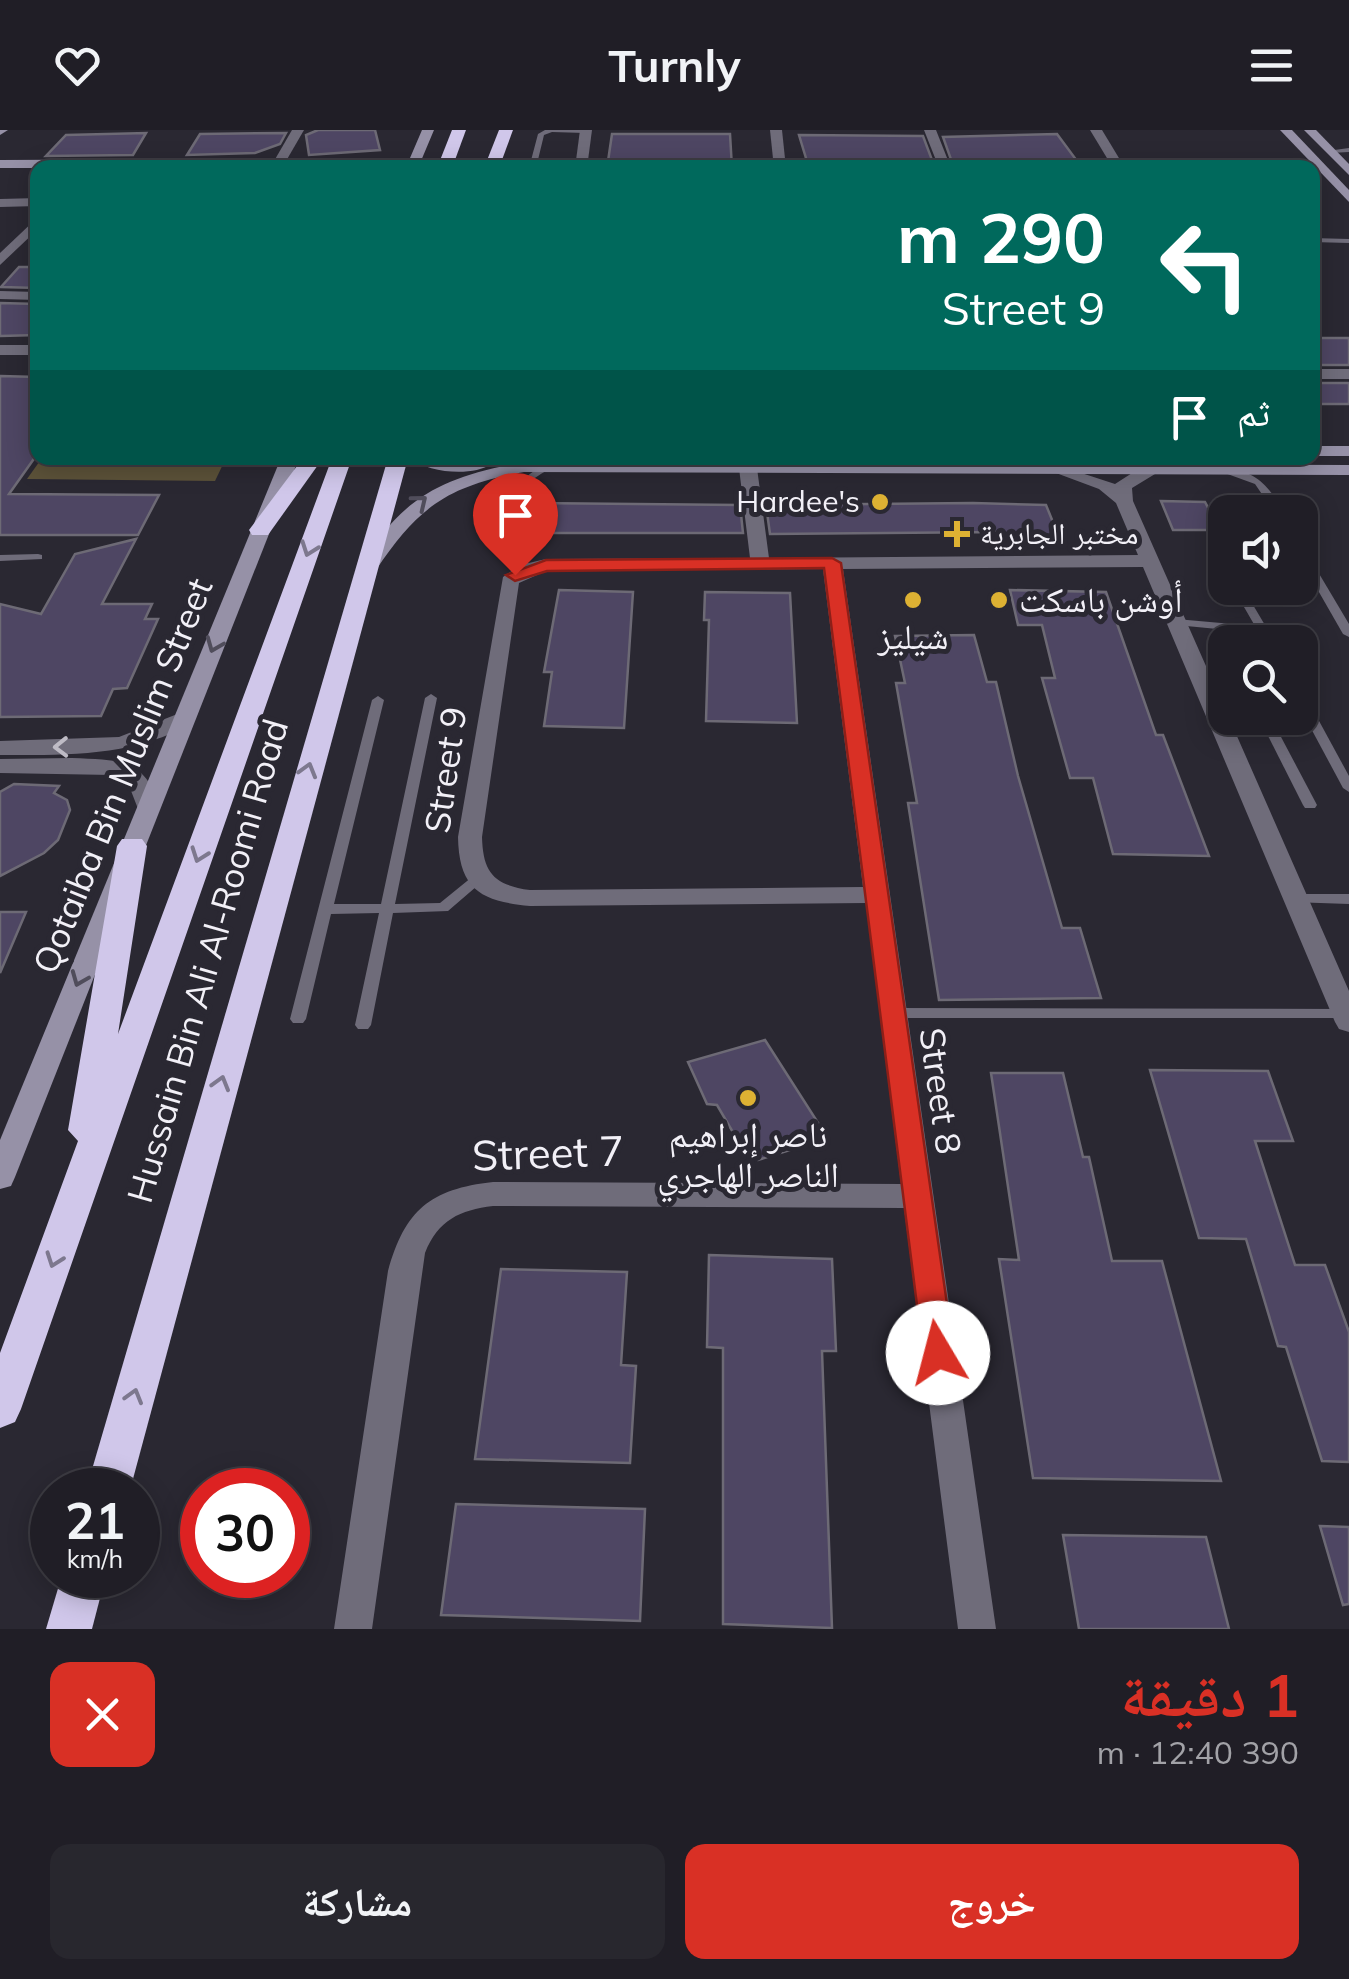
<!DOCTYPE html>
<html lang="ar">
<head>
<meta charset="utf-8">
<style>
  body { margin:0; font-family:Mulish,"Noto Naskh Arabic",sans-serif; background:#28272e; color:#f1f3f6; direction:rtl; height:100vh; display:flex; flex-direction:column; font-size:38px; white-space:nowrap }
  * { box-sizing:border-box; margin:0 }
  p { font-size:32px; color:#a2a2a7 }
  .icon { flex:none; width:55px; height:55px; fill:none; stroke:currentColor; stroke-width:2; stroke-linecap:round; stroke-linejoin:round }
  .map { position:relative; height:1499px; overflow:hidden; direction:ltr }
  .panel { display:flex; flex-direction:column; background:#201e26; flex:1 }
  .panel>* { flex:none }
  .banner { position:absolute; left:30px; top:30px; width:1290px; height:305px; border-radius:20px; box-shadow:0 5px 25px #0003,0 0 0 2px #3d3c43; direction:rtl; background:#00695c; color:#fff; overflow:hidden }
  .fabs { position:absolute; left:1208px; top:365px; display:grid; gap:20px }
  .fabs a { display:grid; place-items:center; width:110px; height:110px; border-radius:20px; background:#201e26; box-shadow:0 5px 25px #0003,0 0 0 2px #3d3c43; font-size:50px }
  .speed { position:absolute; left:30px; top:1338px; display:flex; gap:20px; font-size:50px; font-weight:700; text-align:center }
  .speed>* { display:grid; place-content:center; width:130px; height:130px; border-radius:50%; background:#201e26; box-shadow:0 5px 25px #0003,0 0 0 2px #3d3c43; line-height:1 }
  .speed small { font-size:25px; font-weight:400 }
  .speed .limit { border:15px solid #d22; background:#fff; color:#111 }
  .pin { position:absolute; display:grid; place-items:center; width:85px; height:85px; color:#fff; margin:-102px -42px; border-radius:50% 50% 50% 0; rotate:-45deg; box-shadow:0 0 10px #0007 }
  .pin .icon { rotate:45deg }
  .me { position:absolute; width:110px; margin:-55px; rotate:352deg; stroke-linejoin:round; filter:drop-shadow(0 0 8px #0008) }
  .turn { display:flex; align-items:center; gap:35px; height:210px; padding:0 50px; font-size:45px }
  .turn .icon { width:130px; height:130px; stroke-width:2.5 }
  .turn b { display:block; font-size:70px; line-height:85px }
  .then { display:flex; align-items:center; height:95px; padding:0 50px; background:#0003; gap:20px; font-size:38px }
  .round { display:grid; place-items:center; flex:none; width:105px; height:105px; border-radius:20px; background:#28272e }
  .headline { display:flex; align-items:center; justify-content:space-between; height:170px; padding:0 50px }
  h1 { font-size:60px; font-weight:700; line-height:75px; color:#d93025 }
  .action { display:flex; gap:20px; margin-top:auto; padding:20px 50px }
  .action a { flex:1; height:115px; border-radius:20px; background:#d93025; color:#fff; font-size:40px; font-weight:700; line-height:115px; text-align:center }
  .action a+a { background:#28272e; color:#f1f3f6 }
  header { display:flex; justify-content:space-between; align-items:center; height:130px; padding:0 50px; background:#201e26; font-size:45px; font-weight:700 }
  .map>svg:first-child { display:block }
</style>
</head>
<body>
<header><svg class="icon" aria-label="menu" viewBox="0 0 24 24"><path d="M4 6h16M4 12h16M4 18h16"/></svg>Turnly<svg class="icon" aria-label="heart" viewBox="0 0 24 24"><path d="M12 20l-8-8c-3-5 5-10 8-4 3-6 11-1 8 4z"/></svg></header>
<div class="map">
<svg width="1349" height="1499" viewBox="0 0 1349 1499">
  <rect width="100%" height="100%" fill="#2a2832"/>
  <path fill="#5c5239" d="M 42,328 L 226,328 L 215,351 L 27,349 Z"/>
  <g fill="#4e4663" stroke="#6d6a75" stroke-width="2.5">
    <path d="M 318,0 L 375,0 L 380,20 L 309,25 L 306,5 Z"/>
    <path d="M 146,3 L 133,25 L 46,26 L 66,5 Z"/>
    <path d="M 286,3 L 280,14 L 255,23 L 187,25 L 200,4 Z"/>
    <path d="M 612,4 L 730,4 L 732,38 L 607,38 Z"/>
    <path d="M 1057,4 L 1080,35 L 954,38 L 943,7 Z"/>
    <path d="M 799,5 L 923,6 L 935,38 L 809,38 Z"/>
    <path d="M 19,137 L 38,137 L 38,158 L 1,157 Z"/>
    <path d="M 0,173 L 38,174 L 38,205 L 0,206 Z"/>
    <rect x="1312" y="208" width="37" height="27"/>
    <path d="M 0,246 L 38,247 L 38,323 L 9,364 L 159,365 L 138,405 L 0,405 Z"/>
    <rect x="1312" y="253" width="37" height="21"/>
    <path d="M 1161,371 L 1205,372 L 1220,400 L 1173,400 Z"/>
    <path d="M 531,373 L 740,375 L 743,403 L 526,403 Z"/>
    <path d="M 973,373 L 1046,375 L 1059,407 L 1002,407 L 1000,402 L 770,404 L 766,375 Z"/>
    <path d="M 136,409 L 102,474 L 152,474 L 145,489 L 158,489 L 127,558 L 113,559 L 101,586 L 0,587 L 0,474 L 41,484 L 75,424 Z"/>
    <path d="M 559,460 L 633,462 L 624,598 L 544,596 L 552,542 L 544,542 Z"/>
    <path d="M 1010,460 L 1106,462 L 1156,605 L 1163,605 L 1209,726 L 1113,724 L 1093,648 L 1070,648 L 1042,548 L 1055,548 L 1042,495 L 1018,495 Z"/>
    <path d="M 705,462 L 790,463 L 797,593 L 706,591 L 709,490 L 704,490 Z"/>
    <path d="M 974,505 L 987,552 L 996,552 L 1018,646 L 1062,798 L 1080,798 L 1101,868 L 939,870 L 908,673 L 917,673 L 896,553 L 905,553 L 895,506 Z"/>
    <path d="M 14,654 L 59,656 L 54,663 L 67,670 L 70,680 L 58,710 L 44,723 L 0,746 L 0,662 Z"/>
    <path d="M 0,782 L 26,782 L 0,843 Z"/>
    <path d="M 765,910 L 822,999 L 816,1012 L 758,1030 L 748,1028 L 717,975 L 707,974 L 688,932 Z"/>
    <path d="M 1150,940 L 1268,941 L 1293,1011 L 1255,1011 L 1295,1135 L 1325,1135 L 1349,1202 L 1349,1332 L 1322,1331 L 1286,1217 L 1278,1216 L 1246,1109 L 1199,1108 Z"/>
    <path d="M 991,943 L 1063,943 L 1083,1027 L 1089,1027 L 1112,1131 L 1162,1131 L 1221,1351 L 1033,1348 L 999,1129 L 1019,1130 Z"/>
    <path d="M 709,1125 L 832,1129 L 836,1221 L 822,1221 L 832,1498 L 723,1494 L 723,1218 L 707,1217 Z"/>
    <path d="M 501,1139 L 627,1142 L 621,1235 L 636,1236 L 630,1333 L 475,1329 Z"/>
    <path d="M 456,1374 L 645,1379 L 640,1491 L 441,1485 Z"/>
    <path d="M 1320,1396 L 1349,1397 L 1349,1474 L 1343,1475 Z"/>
    <path d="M 1063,1405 L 1206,1407 L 1229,1499 L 1079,1499 Z"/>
  </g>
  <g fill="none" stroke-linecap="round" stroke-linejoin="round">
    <g fill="#6f6c7a" fill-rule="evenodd">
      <path d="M 545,0 L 588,0 L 588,1 L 585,3 L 552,2 L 544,5 L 536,38 L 529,38 L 538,4 Z"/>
      <path d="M 1349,18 L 1349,22 L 1330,23 L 1327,21 Z"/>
      <path d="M 1312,108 L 1349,109 L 1349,113 L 1312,112 Z"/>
      <path d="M 544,335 L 552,337 C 543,343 533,348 526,356 C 506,382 516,415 532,439 L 527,442 L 523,441 C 496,400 497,360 544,335 Z"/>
      <path d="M 1222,338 C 1257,341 1267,354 1284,382 L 1274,382 L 1255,354 L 1222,342 Z"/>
      <path d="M 1300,417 L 1305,420 L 1349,494 L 1349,507 L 1343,504 L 1300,429 Z"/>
      <path d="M 1225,421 L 1225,437 L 1220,434 L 1220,424 Z"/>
      <path d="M 38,424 L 42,425 L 42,429 L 0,431 L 0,425 Z"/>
      <path d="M 1233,458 L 1243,458 L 1275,512 L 1265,512 L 1259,503 L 1176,495 L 1170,492 L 1176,489 L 1255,496 Z"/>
      <path d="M 1300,563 L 1306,567 L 1349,646 L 1349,662 L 1343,658 L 1300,578 Z"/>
      <path d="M 431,564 L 437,568 L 395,774 L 440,773 L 472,747 L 482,747 L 484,750 L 448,781 L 393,783 L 371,895 L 368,899 L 358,899 L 355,895 L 379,783 L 331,784 L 306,889 L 303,893 L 293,893 L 290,889 L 372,570 L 378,566 L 384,570 L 334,774 L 381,774 L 425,568 Z"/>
      <path d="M 1259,588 L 1271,588 L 1317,675 L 1315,678 L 1305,678 L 1303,675 Z"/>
      <path d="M 1296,764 L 1349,764 L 1349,774 L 1291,772 L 1289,769 Z"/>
      <path d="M 893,878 L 1345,879 L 1349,880 L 1349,888 L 893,888 L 888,887 L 885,883 L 888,879 Z"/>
    </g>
    <g fill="#6f6c7a" fill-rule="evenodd">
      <path d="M 292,0 L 304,0 L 282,38 L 270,38 Z"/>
      <path d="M 580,0 L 592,0 L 587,38 L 575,38 Z"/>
      <path d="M 770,0 L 782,0 L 786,38 L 774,38 Z"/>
      <path d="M 924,0 L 936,0 L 951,38 L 939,38 Z"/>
      <path d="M 1090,0 L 1102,0 L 1125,38 L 1113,38 Z"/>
      <path d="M 38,68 L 38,76 L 0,77 L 0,69 Z"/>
      <path d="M 38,87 L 38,99 L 0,135 L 0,123 Z"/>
      <path d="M 0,161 L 38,162 L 38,170 L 0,169 Z"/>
      <rect x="0" y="215" width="38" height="10"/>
      <rect x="1312" y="239" width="37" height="10"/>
      <path d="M 748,333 L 757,338 L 769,428 L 1138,425 L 1116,373 L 1099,359 L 1048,340 L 1057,335 L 1115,354 L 1143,336 L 1155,336 L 1155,344 L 1132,358 L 1133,371 L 1225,579 L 1225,588 L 1229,588 L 1349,861 L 1349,902 L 1339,899 L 1335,892 L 1143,437 L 843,439 L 996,1499 L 958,1499 L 904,1078 L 493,1076 C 460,1080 438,1090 425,1123 L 372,1499 L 334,1499 L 388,1141 C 405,1080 430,1059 493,1052 L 901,1054 L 866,773 L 530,776 C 481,771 459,760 458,707 L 503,447 L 520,435 L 546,429 L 750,428 L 739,338 ZM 823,439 L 863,757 L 530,760 C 494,755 483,743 482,707 L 519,453 L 546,441 Z"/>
      <path d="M 185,581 L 196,588 L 193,593 C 132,627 68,625 0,625 L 0,611 L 119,607 Z"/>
      <path d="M 72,628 C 120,630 146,628 160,679 L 156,684 L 140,684 L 128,653 L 112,645 L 0,643 L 0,629 Z"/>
    </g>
    <g fill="#9691a7" fill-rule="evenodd">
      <path d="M 0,0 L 8,0 L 0,5 Z"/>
      <path d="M 422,0 L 434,0 L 418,38 L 0,38 L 0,30 L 410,28 Z"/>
      <path d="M 1280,0 L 1292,0 L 1349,60 L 1349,72 Z"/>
      <path d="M 1304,0 L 1316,0 L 1349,34 L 1349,45 Z"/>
      <rect x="1312" y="316" width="37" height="10"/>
      <path d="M 281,328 L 299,328 L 15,1047 L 11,1056 L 0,1059 L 0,1010 Z"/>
      <path d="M 411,328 L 482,329 L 491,334 C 473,347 427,343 411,328 Z"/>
      <path d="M 524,332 L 1349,335 L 1349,345 L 524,342 C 448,356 419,376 376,440 L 362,440 L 359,436 C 405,365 442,347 524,332 Z"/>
    </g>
    <g fill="#d0c7ea" fill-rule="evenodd">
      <path d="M 452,0 L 466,0 L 452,38 L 437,38 Z"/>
      <path d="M 499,0 L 513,0 L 499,38 L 484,38 Z"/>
      <path d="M 303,328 L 323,328 L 268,405 L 252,405 L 249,400 Z"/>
      <path d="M 332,328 L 352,328 L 21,1279 L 15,1292 L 0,1298 L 0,1223 L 78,1011 L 68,1000 L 117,716 L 122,709 L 142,709 L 147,716 L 118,904 Z"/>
      <path d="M 388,328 L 408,328 L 130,1360 L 86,1360 Z"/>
      <path d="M 62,1445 L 106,1445 L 92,1499 L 46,1499 Z"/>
    </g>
  </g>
  <defs><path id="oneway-chevron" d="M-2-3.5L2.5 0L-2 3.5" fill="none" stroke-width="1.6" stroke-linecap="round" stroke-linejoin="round" transform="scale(2.5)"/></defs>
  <g stroke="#504d5b">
    <use href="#oneway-chevron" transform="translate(420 372) rotate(-39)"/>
    <use href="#oneway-chevron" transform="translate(214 515) rotate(112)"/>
    <use href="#oneway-chevron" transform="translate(79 849) rotate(112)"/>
  </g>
  <g stroke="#7d788e">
    <use href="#oneway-chevron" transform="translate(309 419) rotate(110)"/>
    <use href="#oneway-chevron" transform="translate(308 640) rotate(-74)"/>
    <use href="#oneway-chevron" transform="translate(199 725) rotate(110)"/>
    <use href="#oneway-chevron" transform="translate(221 953) rotate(-74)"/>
    <use href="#oneway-chevron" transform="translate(54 1130) rotate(110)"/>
    <use href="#oneway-chevron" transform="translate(134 1266) rotate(-74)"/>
  </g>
  <use stroke="#bebbc5" href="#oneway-chevron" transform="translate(61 617) rotate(179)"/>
  <path fill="#d93025" stroke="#8d1f18" stroke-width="2.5" d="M 832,428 L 841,433 L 954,1223 L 949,1233 L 938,1237 L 928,1233 L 923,1223 L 824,438 L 547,441 L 515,451 L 506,445 L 546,430 Z"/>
  <g fill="#ddb133" stroke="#2a2832" stroke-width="4">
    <circle cx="880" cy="372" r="10"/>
    <path d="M952 389h10v10h10v10h-10v10h-10v-10h-10v-10h10z"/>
    <circle cx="913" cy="470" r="10"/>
    <circle cx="999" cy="470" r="10"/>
    <circle cx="748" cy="968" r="10"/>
  </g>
  <g text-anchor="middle" stroke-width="10" stroke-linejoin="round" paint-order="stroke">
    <g font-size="30" fill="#f2f0f7" stroke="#2a2832" text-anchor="end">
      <text x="860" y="382">Hardee's</text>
      <text x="980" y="414" text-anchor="start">مختبر الجابرية</text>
    </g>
    <g font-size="35" fill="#f2f0f7" stroke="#2a2832">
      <text x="1019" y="482" text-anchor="start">أوشن باسكت</text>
      <text x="913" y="519">شيليز</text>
      <text x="748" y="1017">ناصر إبراهيم<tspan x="748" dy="40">الناصر الهاجري</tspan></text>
    </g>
    <g font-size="35" fill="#f2f0f7" stroke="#2a2832">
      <text transform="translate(446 640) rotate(-82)" y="12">Street 9</text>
      <text transform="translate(123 646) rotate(-68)" y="12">Qotaiba Bin Muslim Street</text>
      <text transform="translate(208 831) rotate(-74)" y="12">Hussain Bin Ali Al-Roomi Road</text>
      <text transform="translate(940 961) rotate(82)" y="12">Street 8</text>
    </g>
    <g font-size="42" fill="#f2f0f7" stroke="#2a2832">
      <text transform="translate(548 1023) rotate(-2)" y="15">Street 7</text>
    </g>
  </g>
</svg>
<div class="fabs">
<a><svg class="icon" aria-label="sound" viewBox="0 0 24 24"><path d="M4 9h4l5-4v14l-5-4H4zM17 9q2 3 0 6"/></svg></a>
<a><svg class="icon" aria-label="search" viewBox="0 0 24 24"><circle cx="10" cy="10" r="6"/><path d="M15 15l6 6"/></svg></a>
</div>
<div class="speed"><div>21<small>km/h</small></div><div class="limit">30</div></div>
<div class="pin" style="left:515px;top:445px;background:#d93025"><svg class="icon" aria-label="arrive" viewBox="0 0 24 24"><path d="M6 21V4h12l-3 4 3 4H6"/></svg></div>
<svg class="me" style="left:938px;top:1223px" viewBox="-20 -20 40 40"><circle r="19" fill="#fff"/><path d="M0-13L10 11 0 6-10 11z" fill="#d93025"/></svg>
<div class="banner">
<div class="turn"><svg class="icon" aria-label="left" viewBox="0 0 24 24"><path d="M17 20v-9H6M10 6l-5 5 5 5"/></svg><div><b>290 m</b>Street 9</div></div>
<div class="then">ثم<svg class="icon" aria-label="arrive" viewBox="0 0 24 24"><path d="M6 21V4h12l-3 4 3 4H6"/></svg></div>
</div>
</div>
<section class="panel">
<div class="headline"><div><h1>1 دقيقة</h1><p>390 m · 12:40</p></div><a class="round" style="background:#d93025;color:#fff"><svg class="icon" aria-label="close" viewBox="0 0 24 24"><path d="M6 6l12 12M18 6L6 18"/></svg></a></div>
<div class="action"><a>خروج</a><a>مشاركة</a></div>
</section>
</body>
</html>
